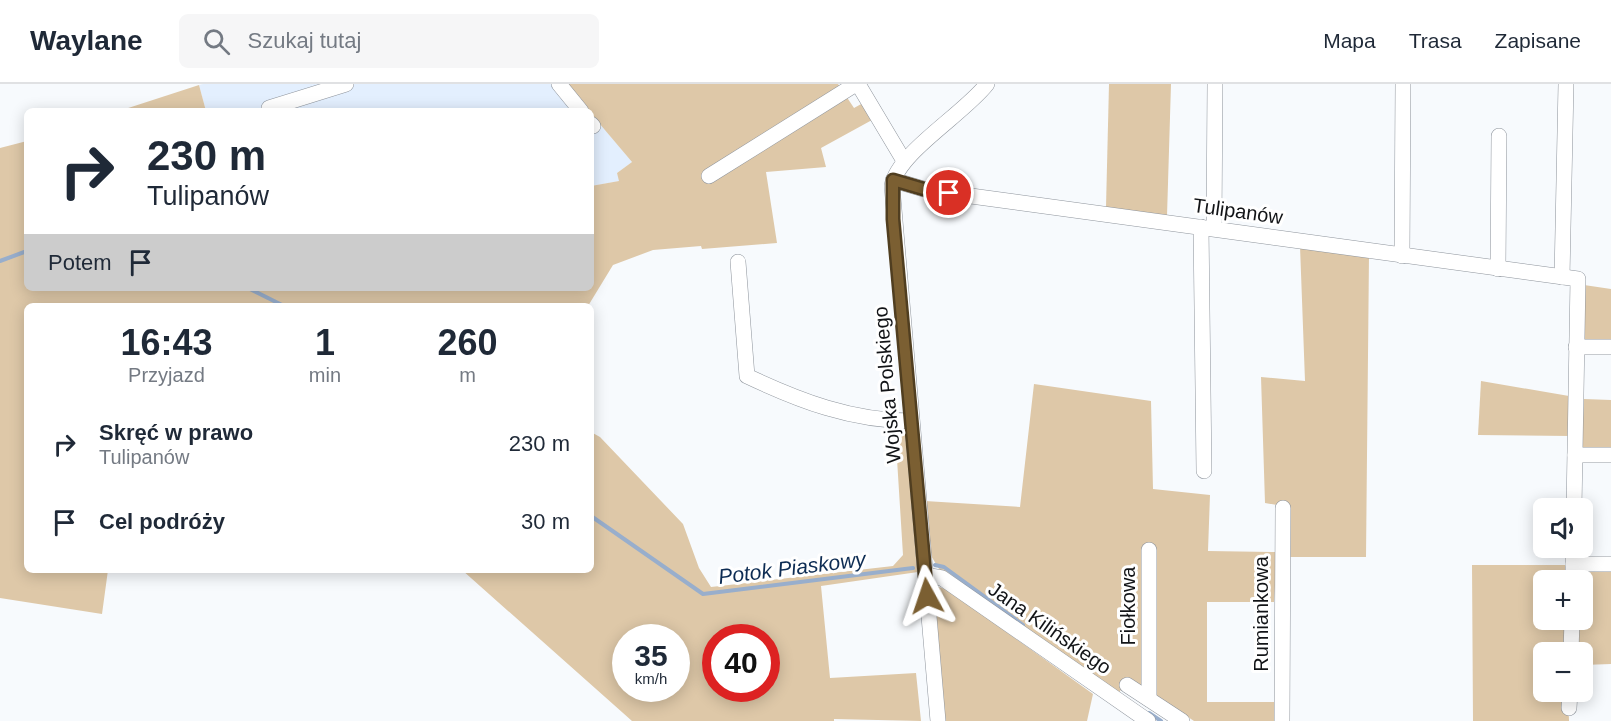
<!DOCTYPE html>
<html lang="pl">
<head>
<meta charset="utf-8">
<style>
  body { margin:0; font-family:Helvetica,sans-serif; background:#f6f6f7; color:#1f2937; height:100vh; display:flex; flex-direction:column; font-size:22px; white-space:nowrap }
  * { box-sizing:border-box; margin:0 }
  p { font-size:20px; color:#747a83 }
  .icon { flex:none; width:33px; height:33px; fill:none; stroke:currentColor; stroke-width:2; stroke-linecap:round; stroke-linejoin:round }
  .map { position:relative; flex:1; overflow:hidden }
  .panel { position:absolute; left:24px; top:219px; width:570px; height:270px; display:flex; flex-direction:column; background:#fff; border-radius:9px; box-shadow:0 3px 15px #0003 }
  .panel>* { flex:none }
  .guide { position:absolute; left:24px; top:24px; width:570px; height:183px; border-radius:9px; box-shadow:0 3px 15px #0003; background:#fff; color:#1f2937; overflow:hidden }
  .fabs { position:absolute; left:1533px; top:414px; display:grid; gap:12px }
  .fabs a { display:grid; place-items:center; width:60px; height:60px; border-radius:9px; background:#fff; box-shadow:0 3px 15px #0003; font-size:30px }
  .speed { position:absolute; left:612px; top:540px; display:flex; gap:12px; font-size:30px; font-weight:700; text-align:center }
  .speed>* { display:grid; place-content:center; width:78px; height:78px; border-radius:50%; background:#fff; box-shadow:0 3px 15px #0003; line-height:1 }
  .speed small { font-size:15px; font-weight:400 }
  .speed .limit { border:9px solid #d22; background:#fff; color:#111 }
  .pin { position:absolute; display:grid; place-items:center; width:51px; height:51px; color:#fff; margin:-26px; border:3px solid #fff; border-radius:50%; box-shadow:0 2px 6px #0007 }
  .me { position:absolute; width:66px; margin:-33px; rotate:355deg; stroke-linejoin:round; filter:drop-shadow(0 0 4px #0008) }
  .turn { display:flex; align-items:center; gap:21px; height:126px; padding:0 24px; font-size:27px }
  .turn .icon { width:78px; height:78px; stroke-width:2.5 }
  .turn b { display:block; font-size:42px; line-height:51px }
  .then { display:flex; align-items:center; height:57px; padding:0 24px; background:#0003; gap:12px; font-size:22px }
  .eta { display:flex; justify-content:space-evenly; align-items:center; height:102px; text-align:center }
  .eta b { font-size:36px; font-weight:600; line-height:42px }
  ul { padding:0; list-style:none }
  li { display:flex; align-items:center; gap:18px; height:78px; padding:0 24px }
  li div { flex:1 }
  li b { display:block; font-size:22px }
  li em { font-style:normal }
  header { display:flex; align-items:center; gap:36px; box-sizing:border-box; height:84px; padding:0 30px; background:#fff; border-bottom:2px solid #e0e1e3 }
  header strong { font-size:28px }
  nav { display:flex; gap:33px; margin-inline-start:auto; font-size:21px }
  .search { width:420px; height:54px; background:#f6f6f7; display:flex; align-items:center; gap:15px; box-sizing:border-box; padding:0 21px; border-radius:9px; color:#747a83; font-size:22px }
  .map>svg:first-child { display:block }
</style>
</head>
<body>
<header>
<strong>Waylane</strong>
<div class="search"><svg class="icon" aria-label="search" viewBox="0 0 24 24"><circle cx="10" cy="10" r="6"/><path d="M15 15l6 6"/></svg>Szukaj tutaj</div>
<nav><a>Mapa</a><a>Trasa</a><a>Zapisane</a></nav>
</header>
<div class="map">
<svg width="1611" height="637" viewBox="0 0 1611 637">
  <rect width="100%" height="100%" fill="#f7fafd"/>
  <g fill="#e3effe">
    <path d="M 203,0 L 566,0 L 589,27 L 206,27 L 199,1 Z"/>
    <path d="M 591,29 L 632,78 L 617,89 L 620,97 L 591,102 Z"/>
  </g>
  <g fill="#dec8a8" fill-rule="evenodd">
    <path d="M 566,0 L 838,0 L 854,24 L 863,19 L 872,36 L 821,64 L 826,83 L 766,88 L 777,159 L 702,165 L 701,162 L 653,166 L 613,181 L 588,222 L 27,222 L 27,486 L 108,486 L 102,530 L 0,514 L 0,64 L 27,57 L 27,204 L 591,204 L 591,102 L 619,97 L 617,89 L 632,78 Z"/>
    <path d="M 1109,0 L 1171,0 L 1167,132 L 1106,123 Z"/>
    <path d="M 199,1 L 206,27 L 119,27 Z"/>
    <path d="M 1300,162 L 1369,171 L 1366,473 L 1287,473 L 1277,469 L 1274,518 L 1207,518 L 1207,618 L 1274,618 L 1275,637 L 1194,637 L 1143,603 L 1126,596 L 1118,611 L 939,485 L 930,470 L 925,417 L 1020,423 L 1034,300 L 1151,317 L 1153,405 L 1210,411 L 1208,467 L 1277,468 L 1277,421 L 1265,419 L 1261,293 L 1305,297 Z"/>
    <path d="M 1584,201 L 1611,205 L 1611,257 L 1583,256 Z"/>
    <path d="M 1481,297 L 1569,312 L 1571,352 L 1478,351 Z"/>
    <path d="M 1584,315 L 1611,316 L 1611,367 L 1581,368 Z"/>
    <path d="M 895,343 L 905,351 L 918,488 L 821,502 L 830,594 L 916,589 L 921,637 L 834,635 L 834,637 L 632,637 L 462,486 L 591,486 L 591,348 L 600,353 L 683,440 L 699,484 L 711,503 L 893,482 L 903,471 ZM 626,554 L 676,554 L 676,604 L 626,604 ZM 716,554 L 766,554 L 766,604 L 716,604 Z"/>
    <path d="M 1579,474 L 1611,475 L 1611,580 L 1583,581 L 1582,568 L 1578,568 L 1578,536 L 1582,536 Z"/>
    <path d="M 1472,481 L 1566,481 L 1566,496 L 1544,496 L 1544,536 L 1567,536 L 1567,568 L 1544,568 L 1544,608 L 1568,608 L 1569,637 L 1473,637 Z"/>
    <path d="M 936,502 L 948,506 L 1093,610 L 1087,637 L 944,637 L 933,506 Z"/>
  </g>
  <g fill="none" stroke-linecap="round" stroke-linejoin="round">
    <g stroke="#98aecc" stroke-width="4">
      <path d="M 0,177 L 27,167"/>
      <path d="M 248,204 L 284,222"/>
      <path d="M 591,432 L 703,510 L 913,484"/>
      <path d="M 935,481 L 944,483 L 1023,541"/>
      <path d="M 1149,629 L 1161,637"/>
    </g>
    <defs>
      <g id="minor">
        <path d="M 559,0 L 581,27"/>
        <path d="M 858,0 L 904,77"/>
        <path d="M 269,24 L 346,0"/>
        <path d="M 591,40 L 593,42"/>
        <path d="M 709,92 L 856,0"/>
        <path d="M 893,96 L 927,106 L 1578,195 L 1574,424"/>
        <path d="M 1201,143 L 1204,387"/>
        <path d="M 1214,144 L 1215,0"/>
        <path d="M 1402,172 L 1403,0"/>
        <path d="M 738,178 L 747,292 C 800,317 852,337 912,337"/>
        <path d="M 1498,185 L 1499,52"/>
        <path d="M 1562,193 L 1566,0"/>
        <path d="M 1576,263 L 1611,263"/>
        <path d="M 1575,371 L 1611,371"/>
        <path d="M 1573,480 L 1611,480"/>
        <path d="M 925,491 L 942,494 L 1148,637"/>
        <path d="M 1573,496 L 1573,464"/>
        <path d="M 1571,568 L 1572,536"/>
        <path d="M 1127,601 L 1182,637"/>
        <path d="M 1149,615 L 1149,466"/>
        <path d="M 1569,624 L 1570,608"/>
        <path d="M 938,637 L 892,102 C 897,69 964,30 987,0"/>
        <path d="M 1282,637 L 1283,424"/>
      </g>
    </defs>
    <use href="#minor" stroke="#8e949c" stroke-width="16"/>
    <use href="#minor" stroke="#fff" stroke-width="15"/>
  </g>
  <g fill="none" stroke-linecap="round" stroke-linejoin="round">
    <defs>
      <path id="route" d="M 927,512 L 893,135 L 893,96 L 927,106 L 949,109"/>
    </defs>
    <use href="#route" stroke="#503e20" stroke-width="15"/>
    <use href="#route" stroke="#7b5f32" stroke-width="10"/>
  </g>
  <g text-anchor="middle" stroke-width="6" stroke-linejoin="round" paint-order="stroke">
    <g font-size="20" fill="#121417" stroke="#fff">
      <text transform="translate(1238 127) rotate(8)" y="7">Tulipanów</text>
      <text transform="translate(887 301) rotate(-95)" y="7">Wojska Polskiego</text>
      <text transform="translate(1128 522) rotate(-90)" y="7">Fiołkowa</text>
      <text transform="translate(1261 530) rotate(-90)" y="7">Rumiankowa</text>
      <text transform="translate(1050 544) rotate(35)" y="7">Jana Kilińskiego</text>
    </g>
    <g font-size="21" font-style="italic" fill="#0d2c53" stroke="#fff">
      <text transform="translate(792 484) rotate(-7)" y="7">Potok Piaskowy</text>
    </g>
  </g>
</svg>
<div class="fabs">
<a><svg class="icon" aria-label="sound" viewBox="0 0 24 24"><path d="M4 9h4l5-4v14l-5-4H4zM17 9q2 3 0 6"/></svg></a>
<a>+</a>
<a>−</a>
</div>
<div class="speed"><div>35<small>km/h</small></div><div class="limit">40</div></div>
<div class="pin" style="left:949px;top:109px;background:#d93025"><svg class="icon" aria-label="arrive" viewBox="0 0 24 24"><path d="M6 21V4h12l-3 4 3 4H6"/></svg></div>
<svg class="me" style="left:927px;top:512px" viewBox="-20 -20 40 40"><path d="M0-17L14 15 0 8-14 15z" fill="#7b5f32" stroke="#fff" stroke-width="4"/></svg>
<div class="guide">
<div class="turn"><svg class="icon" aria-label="right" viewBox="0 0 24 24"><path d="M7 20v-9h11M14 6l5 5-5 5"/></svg><div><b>230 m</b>Tulipanów</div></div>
<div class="then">Potem<svg class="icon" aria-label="arrive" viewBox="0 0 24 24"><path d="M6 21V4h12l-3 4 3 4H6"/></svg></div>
</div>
<section class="panel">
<div class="eta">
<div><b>16:43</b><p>Przyjazd</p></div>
<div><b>1</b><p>min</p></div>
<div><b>260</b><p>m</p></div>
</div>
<ul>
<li><svg class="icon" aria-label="right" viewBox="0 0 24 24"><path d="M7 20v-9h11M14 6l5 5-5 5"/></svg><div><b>Skręć w prawo</b><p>Tulipanów</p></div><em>230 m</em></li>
<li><svg class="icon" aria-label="arrive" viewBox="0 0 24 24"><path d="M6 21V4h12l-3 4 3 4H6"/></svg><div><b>Cel podróży</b></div><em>30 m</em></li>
</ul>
</section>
</div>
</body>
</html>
